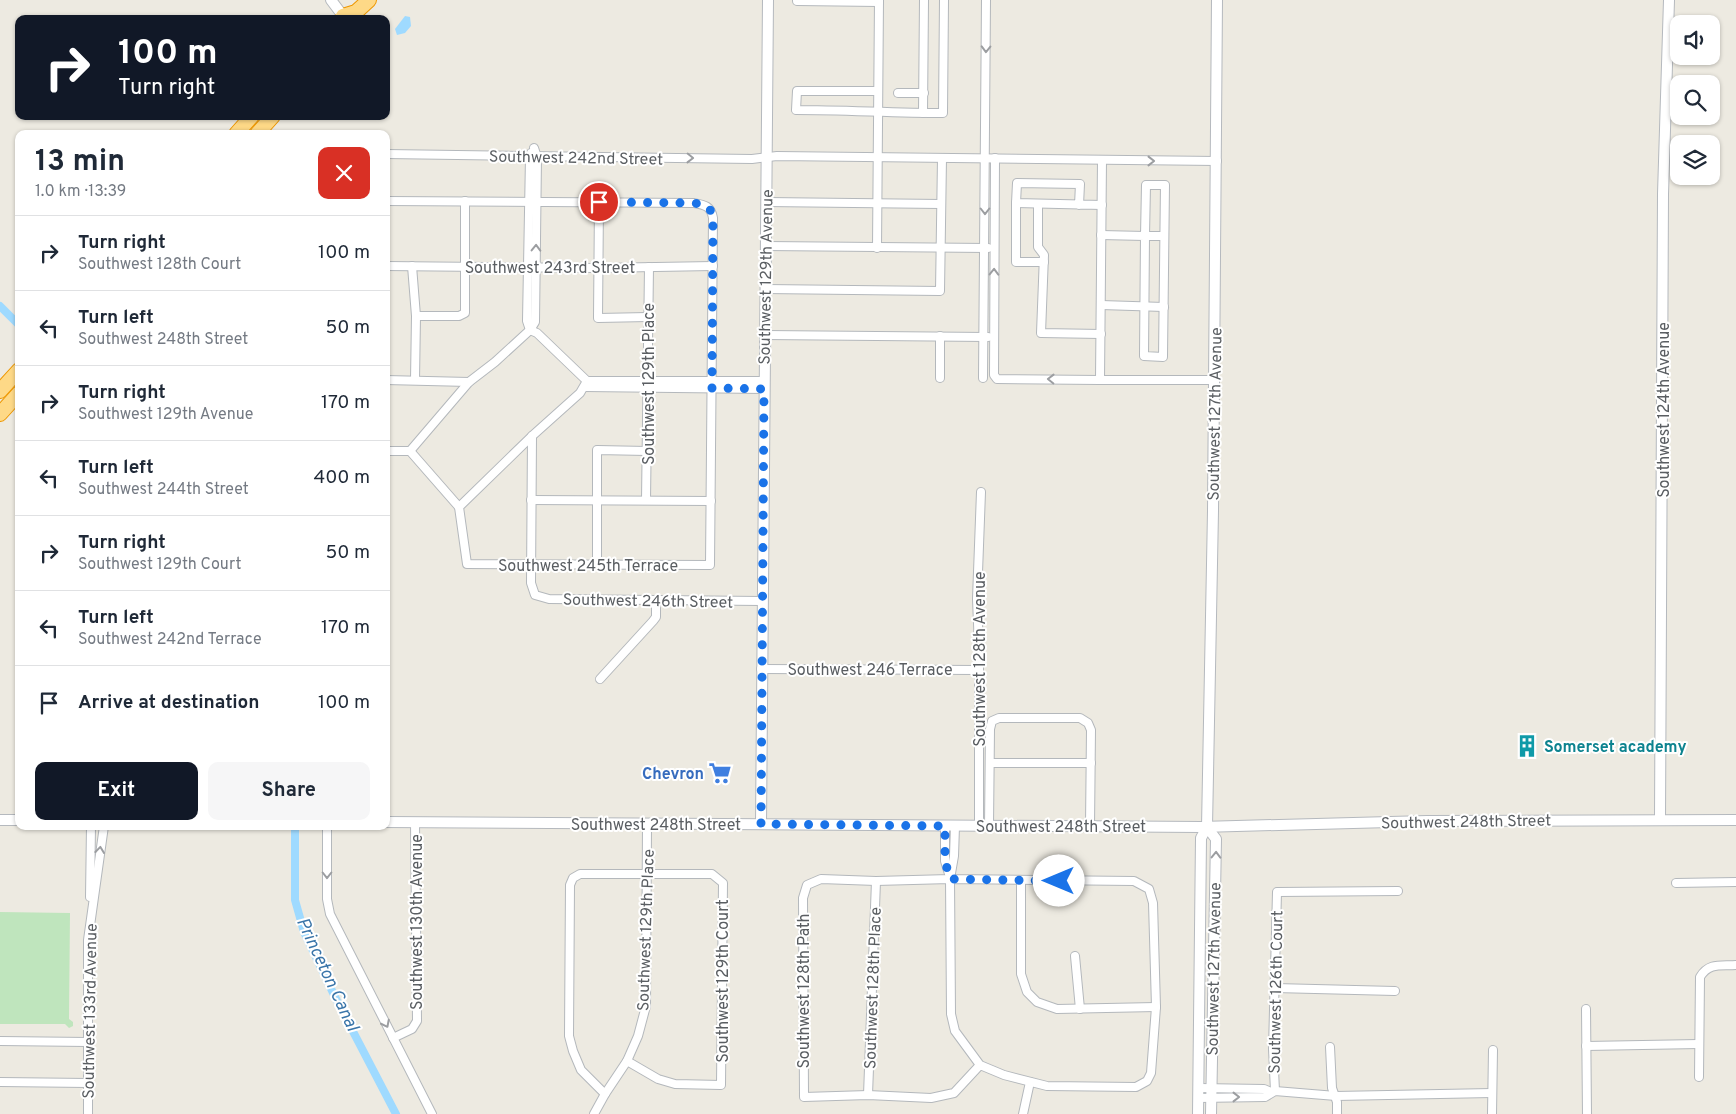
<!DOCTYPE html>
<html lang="en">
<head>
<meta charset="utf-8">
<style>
  body { margin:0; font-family:Overpass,sans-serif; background:#f6f6f7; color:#1f2937; height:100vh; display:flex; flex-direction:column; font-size:19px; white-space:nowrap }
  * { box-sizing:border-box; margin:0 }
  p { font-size:16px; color:#747a83 }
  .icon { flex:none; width:28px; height:28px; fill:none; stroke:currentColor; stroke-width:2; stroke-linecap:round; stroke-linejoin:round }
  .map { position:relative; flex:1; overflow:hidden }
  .panel { position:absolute; left:15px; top:130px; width:375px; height:700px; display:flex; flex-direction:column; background:#fff; border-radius:10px; box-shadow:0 1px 4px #0004 }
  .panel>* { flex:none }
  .guide { position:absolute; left:15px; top:15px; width:375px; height:105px; border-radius:10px; box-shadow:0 1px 4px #0004; background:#111827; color:#fff; overflow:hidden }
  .fabs { position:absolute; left:1670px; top:15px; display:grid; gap:10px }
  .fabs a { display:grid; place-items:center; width:50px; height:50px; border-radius:10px; background:#fff; box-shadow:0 1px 4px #0004; font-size:25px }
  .pin { position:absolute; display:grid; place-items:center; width:42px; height:42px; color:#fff; margin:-21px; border:2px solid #fff; border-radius:50%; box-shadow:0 1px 5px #0007 }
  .me { position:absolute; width:55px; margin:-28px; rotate:270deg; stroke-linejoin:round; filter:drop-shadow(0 0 4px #0008) }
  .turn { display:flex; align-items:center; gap:18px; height:105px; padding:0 20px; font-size:22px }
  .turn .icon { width:65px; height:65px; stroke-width:2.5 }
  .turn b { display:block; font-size:35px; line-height:42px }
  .round { display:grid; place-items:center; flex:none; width:52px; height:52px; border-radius:10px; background:#f6f6f7 }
  .summary { display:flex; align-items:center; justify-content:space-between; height:85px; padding:0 20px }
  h1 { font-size:30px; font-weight:700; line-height:38px }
  .primary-button { display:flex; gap:10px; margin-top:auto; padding:10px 20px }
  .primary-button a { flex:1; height:58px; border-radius:10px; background:#111827; color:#fff; font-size:20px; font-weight:700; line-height:58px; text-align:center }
  .primary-button a+a { background:#f6f6f7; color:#1f2937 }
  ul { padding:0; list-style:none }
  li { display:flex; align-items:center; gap:15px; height:75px; padding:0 20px; border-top:1px solid #e0e1e3 }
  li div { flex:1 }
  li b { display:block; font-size:19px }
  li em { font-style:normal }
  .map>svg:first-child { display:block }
</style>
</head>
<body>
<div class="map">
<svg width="1736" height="1114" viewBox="0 0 1736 1114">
  <rect width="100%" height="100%" fill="#edeae1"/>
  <path fill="#bfe5bd" d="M 0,912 L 70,913 L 69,1019 L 73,1022 L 73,1026 L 69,1028 L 65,1024 L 0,1024 Z"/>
  <path fill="#9fdaff" d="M 405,16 L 410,17 L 411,26 L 405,33 L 397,35 L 395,29 Z"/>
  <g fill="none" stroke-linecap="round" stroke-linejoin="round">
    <g stroke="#9fdaff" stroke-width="8">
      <path d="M 0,306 L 19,325"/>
      <path d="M 295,826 L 295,900 L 304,932 L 334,995 L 396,1114"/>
    </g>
    <defs>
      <g id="street">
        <path d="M 797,0 L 797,1 L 879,2"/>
        <path d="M 878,91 L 797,91 L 796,110 C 845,110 894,113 943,113 L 944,0"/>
        <path d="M 898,93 L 924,93"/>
        <path d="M 923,113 L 924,0"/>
        <path d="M 386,154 L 752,159 L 777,156 L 1217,161"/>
        <path d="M 995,158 L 994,375 L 997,379 L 1100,380"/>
        <path d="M 1102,160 L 1100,380 L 1214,380"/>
        <path d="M 386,201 L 694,203 C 705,205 711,206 713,218 L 710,565 L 467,564 L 459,507 L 532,436 L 580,393 L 587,381"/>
        <path d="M 599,202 L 598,318 L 648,317"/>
        <path d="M 766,202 L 941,204"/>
        <path d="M 1016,203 L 1016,262 L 1044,262"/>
        <path d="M 1038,204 L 1038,247 L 1044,255 L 1041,333 L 1101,334"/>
        <path d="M 1079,205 L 1080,184 L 1017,183 L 1016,203 L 1102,205"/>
        <path d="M 1101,235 L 1145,236 L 1146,185 L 1165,185 C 1164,242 1164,299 1163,357 L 1144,356 L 1145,236 L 1164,236"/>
        <path d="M 765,246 L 988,248"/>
        <path d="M 877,248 L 879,0"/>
        <path d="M 386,266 L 598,268 L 713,266"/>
        <path d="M 412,266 L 416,316 L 415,380"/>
        <path d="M 765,289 L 940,291 L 942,158"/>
        <path d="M 1101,305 L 1164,307"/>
        <path d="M 416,316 L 459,316 L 465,313 L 465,201"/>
        <path d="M 530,330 L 537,333 L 587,381 L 764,381"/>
        <path d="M 530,330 L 527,321 L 530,157 L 531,153"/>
        <path d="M 765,335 L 988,337"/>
        <path d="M 940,378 L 940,336"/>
        <path d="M 983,378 L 986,0"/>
        <path d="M 386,380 L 469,382"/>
        <path d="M 585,387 L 764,389"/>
        <path d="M 532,436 L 531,583 L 535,595 L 549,599 L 762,601"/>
        <path d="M 386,451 L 410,451 L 459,507"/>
        <path d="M 410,451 L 469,382 L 495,362 L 530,330 L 535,322 L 537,157 L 534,148"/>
        <path d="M 531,500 L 711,501"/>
        <path d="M 646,500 L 649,267"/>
        <path d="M 597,565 L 597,450 L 647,451"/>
        <path d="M 761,669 L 979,670"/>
        <path d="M 600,679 L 653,621 L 656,617 L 656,600"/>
        <path d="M 990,763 L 1091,763"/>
        <path d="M 327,826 L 327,899 L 330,914 L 432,1114"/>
        <path d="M 945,826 L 945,861 L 950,877"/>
        <path d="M 955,826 L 954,856 L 950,879 L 951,1014 L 955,1031 L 980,1065 L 1004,1075 L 1047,1086 L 1136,1087 L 1147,1081 L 1151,1073 L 1156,1007 L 1153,903 L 1149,889 L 1134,881 L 950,879 L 876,881 L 821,879 L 807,885 L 803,898 L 804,1097 L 868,1095 L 931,1098 L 954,1093 L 980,1065"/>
        <path d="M 979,826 L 979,648 L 977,599 L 981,492"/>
        <path d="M 989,826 L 990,729 L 992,721 L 999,718 L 1080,718 L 1088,723 L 1091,730 L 1090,826"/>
        <path d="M 1021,880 L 1021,974 L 1027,992 L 1037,1002 L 1057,1009 L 1156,1007"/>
        <path d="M 1676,883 L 1736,882"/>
        <path d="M 90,897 L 91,826"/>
        <path d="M 1075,956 L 1080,1009"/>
        <path d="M 1275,988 L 1395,991"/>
        <path d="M 1586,1009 L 1587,1114"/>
        <path d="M 393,1038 L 412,1029 L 417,1021 L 415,822"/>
        <path d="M 0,1041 L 88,1042"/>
        <path d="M 1586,1046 L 1699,1044"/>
        <path d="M 1330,1047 L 1332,1088 L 1337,1102 L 1337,1114"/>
        <path d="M 1699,1077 L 1700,977 C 1709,962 1721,966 1736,965"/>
        <path d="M 0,1082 L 88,1083"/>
        <path d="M 1199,1088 L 1264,1089 L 1271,1092"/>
        <path d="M 1275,1091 L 1273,1049 L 1277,892 L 1398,891"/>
        <path d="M 605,1094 L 581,1070 L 573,1051 L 569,1036 L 570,885 L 573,878 L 580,874 L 712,874 L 723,883 L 721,1085 L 675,1084 L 658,1079 L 627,1061"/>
        <path d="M 868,1095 L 876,881"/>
        <path d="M 1198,1098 L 1265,1097 L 1275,1091 L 1336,1096 L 1492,1093"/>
        <path d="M 88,1114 L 88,940 L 104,826"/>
        <path d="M 594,1114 L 605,1094 L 627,1061 L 638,1036 L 646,1006 L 647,824"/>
        <path d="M 1023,1114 L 1030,1082"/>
        <path d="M 1492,1114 L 1493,1050"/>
      </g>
      <g id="secondary">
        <path d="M 331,0 L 343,16"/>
        <path d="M 1660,819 L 1663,194 L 1669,0"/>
        <path d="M 0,820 L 19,820"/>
        <path d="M 386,822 L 1201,827 L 1427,821 L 1736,820"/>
        <path d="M 761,824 L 768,0"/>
        <path d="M 1207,827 L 1216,839 L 1211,1114"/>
        <path d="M 1198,1114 L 1201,838 L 1207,827 L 1213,511 L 1217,0"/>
      </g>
      <g id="highway">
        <path d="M 343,16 L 356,12 L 369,0"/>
        <path d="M 236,134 L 252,116"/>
        <path d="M 257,134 L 273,116"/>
        <path d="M 0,391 L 19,370"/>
        <path d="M 0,414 L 19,393"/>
      </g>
    </defs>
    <use href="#street" stroke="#b4b8bc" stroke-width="10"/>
    <use href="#secondary" stroke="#b5b9be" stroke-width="12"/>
    <use href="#highway" stroke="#ee9700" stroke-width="16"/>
    <use href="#street" stroke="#fff" stroke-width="8"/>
    <use href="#secondary" stroke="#fff" stroke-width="10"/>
    <use href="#highway" stroke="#fed987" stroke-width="14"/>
  </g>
  <defs><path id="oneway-chevron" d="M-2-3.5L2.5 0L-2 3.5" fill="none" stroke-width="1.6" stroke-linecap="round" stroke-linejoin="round" transform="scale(1.25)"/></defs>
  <g stroke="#9c9ea1">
    <use href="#oneway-chevron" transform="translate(986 49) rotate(91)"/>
    <use href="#oneway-chevron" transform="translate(690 158) rotate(1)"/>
    <use href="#oneway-chevron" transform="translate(1151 161)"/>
    <use href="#oneway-chevron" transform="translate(985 211) rotate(90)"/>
    <use href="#oneway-chevron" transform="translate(536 248) rotate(-89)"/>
    <use href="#oneway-chevron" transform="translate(994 272) rotate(-89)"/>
    <use href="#oneway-chevron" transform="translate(1051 379) rotate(-179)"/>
    <use href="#oneway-chevron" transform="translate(100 850) rotate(-83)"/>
    <use href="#oneway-chevron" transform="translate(1216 855) rotate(-89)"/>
    <use href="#oneway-chevron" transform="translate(327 875) rotate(90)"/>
    <use href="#oneway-chevron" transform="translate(386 1024) rotate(63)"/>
    <use href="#oneway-chevron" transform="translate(1236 1097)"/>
  </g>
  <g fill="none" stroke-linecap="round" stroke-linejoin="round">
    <path stroke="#1a73e8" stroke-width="9" stroke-dasharray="0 16.2" d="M 599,202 L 694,203 C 705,205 711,206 713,218 L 712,388 L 764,389 L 761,824 L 945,826 L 945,861 L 950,879 L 1059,881"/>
  </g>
  <defs>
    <symbol id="building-bare" viewBox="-9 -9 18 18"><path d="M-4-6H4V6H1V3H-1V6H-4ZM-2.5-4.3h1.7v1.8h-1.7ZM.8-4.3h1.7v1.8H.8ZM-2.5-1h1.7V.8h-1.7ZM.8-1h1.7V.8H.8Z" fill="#0f9aa8" stroke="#fff" stroke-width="2.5" paint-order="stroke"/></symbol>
    <symbol id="supermarket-bare" viewBox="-9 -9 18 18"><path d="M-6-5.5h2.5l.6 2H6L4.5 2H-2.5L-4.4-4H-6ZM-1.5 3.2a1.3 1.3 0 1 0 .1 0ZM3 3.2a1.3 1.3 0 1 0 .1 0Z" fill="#3f7fe0" stroke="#fff" stroke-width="2.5" paint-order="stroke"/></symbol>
  </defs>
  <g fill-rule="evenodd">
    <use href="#building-bare" x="1511" y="730" width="32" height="32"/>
    <use href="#supermarket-bare" x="704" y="757" width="32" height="32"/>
  </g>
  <g text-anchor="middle" stroke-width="4" stroke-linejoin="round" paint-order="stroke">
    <g font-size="16" fill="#5a5e62" stroke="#fff">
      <text transform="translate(576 157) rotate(1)" y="6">Southwest 242nd Street</text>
      <text x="550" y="273">Southwest 243rd Street</text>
      <text transform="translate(765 277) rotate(-89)" y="6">Southwest 129th Avenue</text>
      <text transform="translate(648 384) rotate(-90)" y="6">Southwest 129th Place</text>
      <text transform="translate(1663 410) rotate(-90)" y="6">Southwest 124th Avenue</text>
      <text transform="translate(1214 414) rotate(-89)" y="6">Southwest 127th Avenue</text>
      <text x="588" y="571">Southwest 245th Terrace</text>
      <text transform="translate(648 600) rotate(1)" y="6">Southwest 246th Street</text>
      <text transform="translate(979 659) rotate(-90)" y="6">Southwest 128th Avenue</text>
      <text x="870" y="675">Southwest 246 Terrace</text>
      <text transform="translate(1466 821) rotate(-1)" y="6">Southwest 248th Street</text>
      <text x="656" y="830">Southwest 248th Street</text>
      <text x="1061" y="832">Southwest 248th Street</text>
      <text transform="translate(416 922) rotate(-90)" y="6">Southwest 130th Avenue</text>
      <text transform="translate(645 930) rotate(-88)" y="6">Southwest 129th Place</text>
      <text transform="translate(1213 969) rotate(-89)" y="6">Southwest 127th Avenue</text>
      <text transform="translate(722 981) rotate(-90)" y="6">Southwest 129th Court</text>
      <text transform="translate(872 988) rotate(-88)" y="6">Southwest 128th Place</text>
      <text transform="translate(803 991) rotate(-90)" y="6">Southwest 128th Path</text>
      <text transform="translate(1275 992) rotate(-89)" y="6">Southwest 126th Court</text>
      <text transform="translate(89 1011) rotate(-89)" y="6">Southwest 133rd Avenue</text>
    </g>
    <g font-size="16" font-weight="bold" fill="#0d838f" stroke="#fff" text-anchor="start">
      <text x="1544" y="752">Somerset academy</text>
    </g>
    <g font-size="16" font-weight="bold" fill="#366cbe" stroke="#fff" text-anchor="end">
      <text x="704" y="779">Chevron</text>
    </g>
    <g font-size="18" font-style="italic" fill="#3a75a9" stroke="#fff">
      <text transform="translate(328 974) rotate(65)" y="6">Princeton Canal</text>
    </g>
  </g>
</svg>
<div class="fabs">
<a><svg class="icon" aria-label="sound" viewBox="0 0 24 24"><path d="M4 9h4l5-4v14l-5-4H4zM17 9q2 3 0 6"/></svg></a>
<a><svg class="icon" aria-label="search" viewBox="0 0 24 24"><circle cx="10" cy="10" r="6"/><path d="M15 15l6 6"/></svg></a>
<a><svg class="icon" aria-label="layers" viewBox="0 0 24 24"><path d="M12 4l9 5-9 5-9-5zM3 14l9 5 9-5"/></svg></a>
</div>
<div class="pin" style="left:599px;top:202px;background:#d93025"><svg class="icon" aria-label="arrive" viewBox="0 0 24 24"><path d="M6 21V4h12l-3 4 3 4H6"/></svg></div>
<svg class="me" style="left:1059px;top:881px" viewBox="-20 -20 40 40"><circle r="19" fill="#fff"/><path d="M0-13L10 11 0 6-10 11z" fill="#1a73e8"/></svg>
<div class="guide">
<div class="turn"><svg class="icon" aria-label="right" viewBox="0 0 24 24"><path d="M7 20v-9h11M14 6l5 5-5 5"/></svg><div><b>100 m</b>Turn right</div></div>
</div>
<section class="panel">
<div class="summary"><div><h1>13 min</h1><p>1.0 km · 13:39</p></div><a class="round" style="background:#d93025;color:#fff"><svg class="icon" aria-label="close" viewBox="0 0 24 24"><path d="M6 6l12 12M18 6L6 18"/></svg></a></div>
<ul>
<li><svg class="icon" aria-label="right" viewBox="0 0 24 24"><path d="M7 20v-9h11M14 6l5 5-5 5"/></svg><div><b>Turn right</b><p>Southwest 128th Court</p></div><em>100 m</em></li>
<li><svg class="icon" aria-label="left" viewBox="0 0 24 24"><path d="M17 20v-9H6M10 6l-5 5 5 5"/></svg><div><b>Turn left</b><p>Southwest 248th Street</p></div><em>50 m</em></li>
<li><svg class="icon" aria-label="right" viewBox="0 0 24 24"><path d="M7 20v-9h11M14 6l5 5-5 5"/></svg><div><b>Turn right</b><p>Southwest 129th Avenue</p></div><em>170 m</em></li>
<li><svg class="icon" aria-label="left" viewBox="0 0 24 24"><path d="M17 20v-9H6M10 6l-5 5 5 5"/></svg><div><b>Turn left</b><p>Southwest 244th Street</p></div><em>400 m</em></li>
<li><svg class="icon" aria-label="right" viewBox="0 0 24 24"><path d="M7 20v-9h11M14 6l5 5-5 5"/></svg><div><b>Turn right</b><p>Southwest 129th Court</p></div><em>50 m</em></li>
<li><svg class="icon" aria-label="left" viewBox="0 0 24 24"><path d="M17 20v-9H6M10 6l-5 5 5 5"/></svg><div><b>Turn left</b><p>Southwest 242nd Terrace</p></div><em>170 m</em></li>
<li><svg class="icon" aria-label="arrive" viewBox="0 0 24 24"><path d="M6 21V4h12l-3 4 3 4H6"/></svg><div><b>Arrive at destination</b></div><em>100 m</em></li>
</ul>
<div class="primary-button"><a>Exit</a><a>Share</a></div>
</section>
</div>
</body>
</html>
